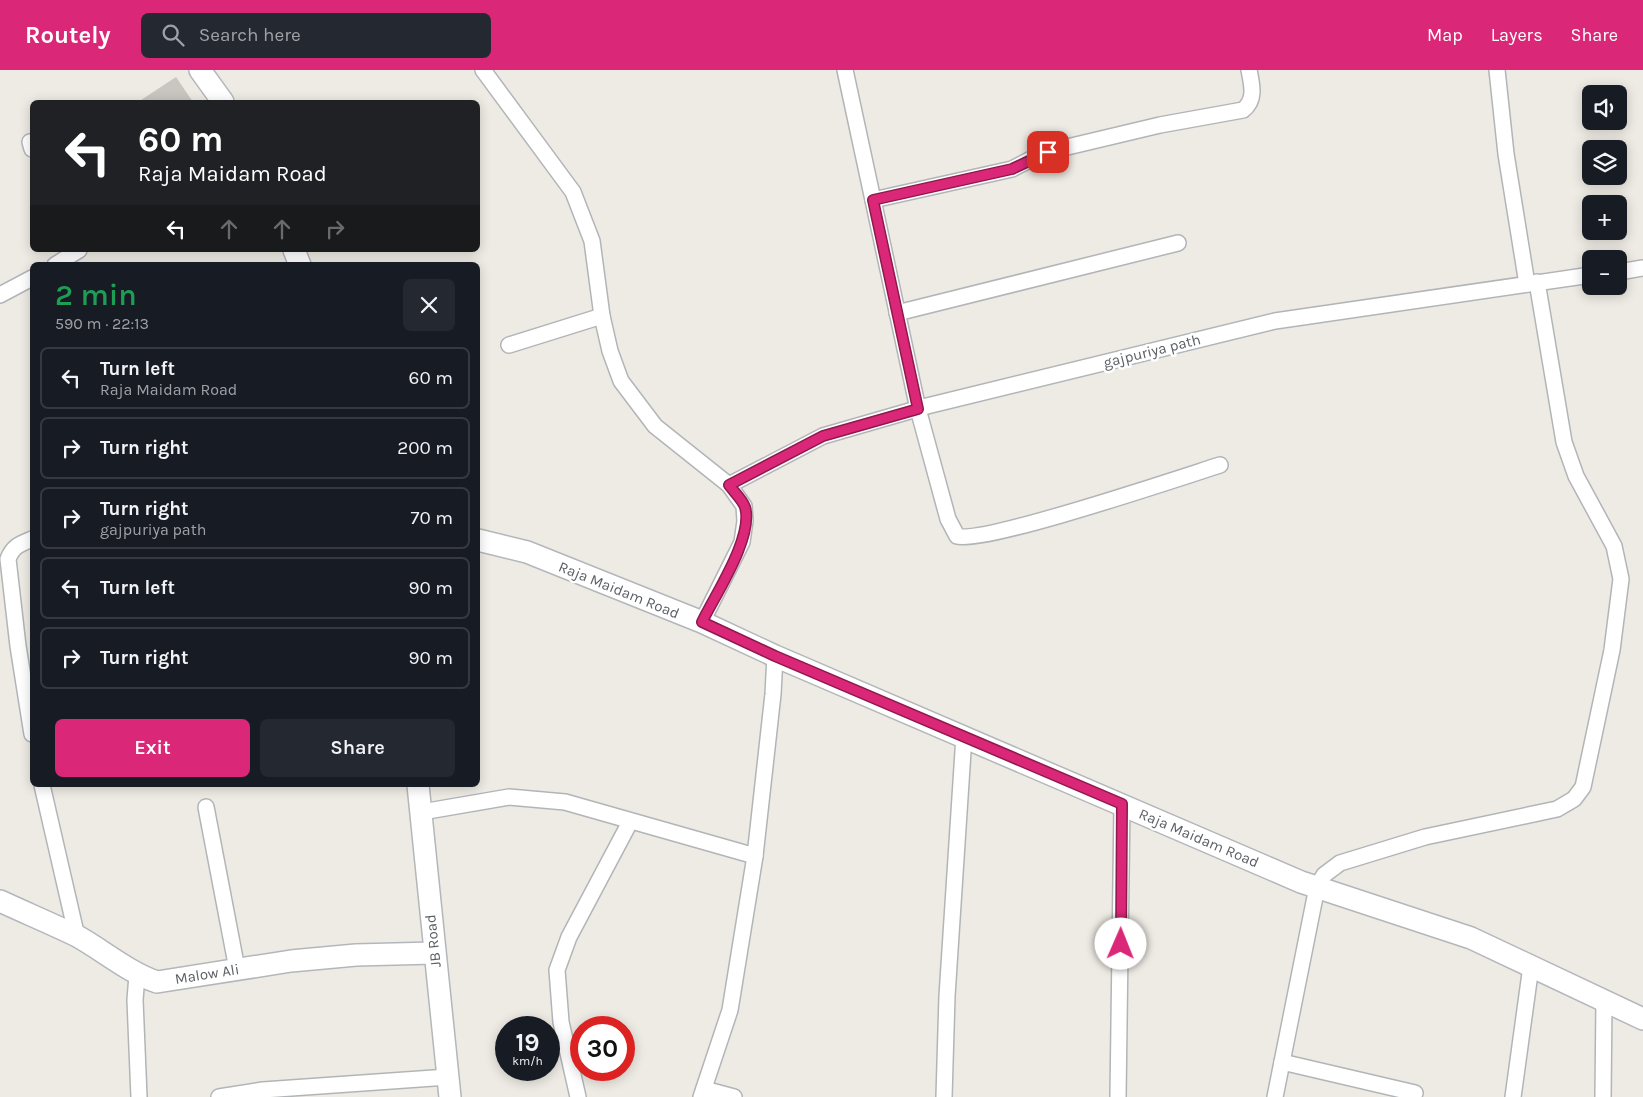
<!DOCTYPE html>
<html lang="en">
<head>
<meta charset="utf-8">
<style>
  body { margin:0; font-family:Karla,sans-serif; background:#242831; color:#f1f3f6; height:100vh; display:flex; flex-direction:column; font-size:19px; white-space:nowrap }
  * { box-sizing:border-box; margin:0 }
  p { font-size:16px; color:#9ea1a6 }
  .icon { flex:none; width:28px; height:28px; fill:none; stroke:currentColor; stroke-width:2; stroke-linecap:round; stroke-linejoin:round }
  .map { position:relative; flex:1; overflow:hidden }
  .drawer { position:absolute; left:30px; top:192px; width:450px; height:525px; display:flex; flex-direction:column; background:#171b24; border-radius:8px; box-shadow:0 2px 12px #0003 }
  .drawer>* { flex:none }
  .hud { position:absolute; left:30px; top:30px; width:450px; height:152px; border-radius:8px; box-shadow:0 2px 12px #0003; background:#202124; color:#fff; overflow:hidden }
  .controls { position:absolute; left:1582px; top:15px; display:grid; gap:10px }
  .controls a { display:grid; place-items:center; width:45px; height:45px; border-radius:8px; background:#171b24; box-shadow:0 2px 12px #0003; font-size:25px }
  .speed { position:absolute; left:495px; top:946px; display:flex; gap:10px; font-size:25px; font-weight:700; text-align:center }
  .speed>* { display:grid; place-content:center; width:65px; height:65px; border-radius:50%; background:#171b24; box-shadow:0 2px 12px #0003; line-height:1 }
  .speed small { font-size:12px; font-weight:400 }
  .speed .limit { border:8px solid #d22; background:#fff; color:#111 }
  .pin { position:absolute; display:grid; place-items:center; width:42px; height:42px; color:#fff; margin:-21px; border-radius:10px; box-shadow:0 2px 8px #0006 }
  .me { position:absolute; width:55px; margin:-28px; rotate:1deg; stroke-linejoin:round; filter:drop-shadow(0 0 4px #0008) }
  .turn { display:flex; align-items:center; gap:18px; height:105px; padding:0 25px; font-size:22px }
  .turn .icon { width:65px; height:65px; stroke-width:2.5 }
  .turn b { display:block; font-size:35px; line-height:42px }
  .lanes { display:flex; align-items:center; height:48px; padding:0 25px; background:#0003; justify-content:center; gap:25px; direction:ltr }
  .lanes .off { opacity:.35 }
  .round { display:grid; place-items:center; flex:none; width:52px; height:52px; border-radius:8px; background:#242831 }
  .summary { display:flex; align-items:center; justify-content:space-between; height:85px; padding:0 25px }
  h1 { font-size:30px; font-weight:600; line-height:38px; color:#1e9e55 }
  .action { display:flex; gap:10px; margin-top:auto; padding:10px 25px }
  .action a { flex:1; height:58px; border-radius:8px; background:#db2777; color:#fff; font-size:20px; font-weight:600; line-height:58px; text-align:center }
  .action a+a { background:#242831; color:#f1f3f6 }
  ul { padding:0; list-style:none }
  li { display:flex; align-items:center; gap:15px; height:62px; margin:0 10px 8px; padding:0 15px; border:2px solid #363941; border-radius:8px }
  li div { flex:1 }
  li b { display:block; font-size:19px }
  li em { font-style:normal }
  header { display:flex; align-items:center; gap:30px; box-sizing:border-box; height:70px; padding:0 25px; background:#db2777; color:#fff }
  header strong { font-size:24px }
  nav { display:flex; gap:28px; margin-inline-start:auto; font-size:18px }
  .search { width:350px; height:45px; background:#242831; display:flex; align-items:center; gap:12px; box-sizing:border-box; padding:0 18px; border-radius:8px; color:#9ea1a6; font-size:19px }
  .map>svg:first-child { display:block }
</style>
</head>
<body>
<header>
<strong>Routely</strong>
<div class="search"><svg class="icon" aria-label="search" viewBox="0 0 24 24"><circle cx="10" cy="10" r="6"/><path d="M15 15l6 6"/></svg>Search here</div>
<nav><a>Map</a><a>Layers</a><a>Share</a></nav>
</header>
<div class="map">
<svg width="1643" height="1027" viewBox="0 0 1643 1027">
  <rect width="100%" height="100%" fill="#eeebe4"/>
  <path fill="#c9c6c2" d="M 176,7 L 193,32 L 138,32 Z"/>
  <g fill="none" stroke-linecap="round" stroke-linejoin="round">
    <defs>
      <g id="street">
        <path d="M 483,0 L 573,122 L 592,171 L 602,246 L 610,281 L 621,311 L 655,356 L 729,415 L 744,436 L 745,451 L 742,472 L 702,552"/>
        <path d="M 845,0 L 918,339 L 948,449 L 957,466 C 981,475 1182,407 1220,395"/>
        <path d="M 1497,0 L 1506,84 L 1527,214"/>
        <path d="M 30,72 L 32,79"/>
        <path d="M 873,130 L 1012,99 L 1035,87 L 1059,79 L 1160,55 L 1243,40 C 1256,30 1252,15 1249,0"/>
        <path d="M 55,195 L 79,180"/>
        <path d="M 1619,202 L 1643,198"/>
        <path d="M 0,225 L 32,208"/>
        <path d="M 897,243 L 1178,173"/>
        <path d="M 509,275 L 602,246"/>
        <path d="M 729,415 L 823,366 L 927,336 L 1275,251 L 1591,205"/>
        <path d="M 32,469 C 20,474 13,476 8,489 L 18,576 L 32,664"/>
        <path d="M 42,715 L 77,867"/>
        <path d="M 206,737 L 237,899"/>
        <path d="M 422,742 L 509,727 L 565,732 L 755,786"/>
        <path d="M 137,905 L 135,930 L 139,1027"/>
        <path d="M 1282,992 L 1415,1023"/>
        <path d="M 704,1019 L 734,1027"/>
        <path d="M 219,1027 L 263,1020 L 448,1007"/>
        <path d="M 578,1027 L 561,952 L 557,900 L 569,867 L 630,752"/>
        <path d="M 701,1027 L 730,940 L 755,786 L 773,624 L 775,586"/>
        <path d="M 944,1027 L 947,926 L 964,666"/>
        <path d="M 1118,1027 L 1122,734"/>
        <path d="M 1275,1027 L 1317,817 L 1324,805 L 1340,793 L 1425,767 L 1557,739 L 1574,729 L 1583,717 L 1612,580 L 1621,509 L 1614,476 L 1576,406 L 1564,372 L 1537,212"/>
        <path d="M 1513,1027 L 1531,896"/>
        <path d="M 1603,1027 L 1604,931"/>
      </g>
      <g id="secondary">
        <path d="M 200,0 L 223,32"/>
        <path d="M 294,180 L 300,195"/>
        <path d="M 478,470 L 527,482 L 702,552 L 775,586 L 1301,812 L 1471,868 L 1643,949"/>
        <path d="M 418,715 L 450,1027"/>
        <path d="M 0,831 C 26,843 52,854 77,866 C 104,881 128,902 157,912 L 291,891 L 356,885 L 434,883"/>
      </g>
    </defs>
    <use href="#street" stroke="#b2b5b8" stroke-width="18"/>
    <use href="#secondary" stroke="#b3b7bb" stroke-width="24"/>
    <use href="#street" stroke="#fff" stroke-width="15"/>
    <use href="#secondary" stroke="#fff" stroke-width="21"/>
  </g>
  <g fill="none" stroke-linecap="round" stroke-linejoin="round">
    <defs>
      <path id="route" d="M 1048,82 L 1012,99 L 873,130 L 918,339 L 823,366 L 729,415 C 733,421 742,429 745,437 C 754,467 715,525 702,552 L 775,586 L 1122,734 L 1121,874"/>
    </defs>
    <use href="#route" stroke="#8e194d" stroke-width="12"/>
    <use href="#route" stroke="#db2777" stroke-width="9"/>
  </g>
  <g text-anchor="middle" stroke-width="5" stroke-linejoin="round" paint-order="stroke">
    <g font-size="15" fill="#5c6064" stroke="#fff">
      <text transform="translate(1152 281) rotate(-14)" y="5">gajpuriya path</text>
      <text transform="translate(619 520) rotate(22)" y="5">Raja Maidam Road</text>
      <text transform="translate(1199 768) rotate(23)" y="5">Raja Maidam Road</text>
      <text transform="translate(433 871) rotate(-96)" y="5">JB Road</text>
      <text transform="translate(207 904) rotate(-9)" y="5">Malow Ali</text>
    </g>
  </g>
</svg>
<div class="controls">
<a><svg class="icon" aria-label="sound" viewBox="0 0 24 24"><path d="M4 9h4l5-4v14l-5-4H4zM17 9q2 3 0 6"/></svg></a>
<a><svg class="icon" aria-label="layers" viewBox="0 0 24 24"><path d="M12 4l9 5-9 5-9-5zM3 14l9 5 9-5"/></svg></a>
<a>+</a>
<a>−</a>
</div>
<div class="speed"><div>19<small>km/h</small></div><div class="limit">30</div></div>
<div class="pin" style="left:1048px;top:82px;background:#d93025"><svg class="icon" aria-label="arrive" viewBox="0 0 24 24"><path d="M6 21V4h12l-3 4 3 4H6"/></svg></div>
<svg class="me" style="left:1121px;top:874px" viewBox="-20 -20 40 40"><circle r="19" fill="#fff"/><path d="M0-13L10 11 0 6-10 11z" fill="#db2777"/></svg>
<div class="hud">
<div class="turn"><svg class="icon" aria-label="left" viewBox="0 0 24 24"><path d="M17 20v-9H6M10 6l-5 5 5 5"/></svg><div><b>60 m</b>Raja Maidam Road</div></div>
<div class="lanes"><svg class="icon" aria-label="left" viewBox="0 0 24 24"><path d="M17 20v-9H6M10 6l-5 5 5 5"/></svg><svg class="icon off" aria-label="ahead" viewBox="0 0 24 24"><path d="M12 20V5M6 11l6-6 6 6"/></svg><svg class="icon off" aria-label="ahead" viewBox="0 0 24 24"><path d="M12 20V5M6 11l6-6 6 6"/></svg><svg class="icon off" aria-label="right" viewBox="0 0 24 24"><path d="M7 20v-9h11M14 6l5 5-5 5"/></svg></div>
</div>
<section class="drawer">
<div class="summary"><div><h1>2 min</h1><p>590 m · 22:13</p></div><a class="round"><svg class="icon" aria-label="close" viewBox="0 0 24 24"><path d="M6 6l12 12M18 6L6 18"/></svg></a></div>
<ul>
<li><svg class="icon" aria-label="left" viewBox="0 0 24 24"><path d="M17 20v-9H6M10 6l-5 5 5 5"/></svg><div><b>Turn left</b><p>Raja Maidam Road</p></div><em>60 m</em></li>
<li><svg class="icon" aria-label="right" viewBox="0 0 24 24"><path d="M7 20v-9h11M14 6l5 5-5 5"/></svg><div><b>Turn right</b></div><em>200 m</em></li>
<li><svg class="icon" aria-label="right" viewBox="0 0 24 24"><path d="M7 20v-9h11M14 6l5 5-5 5"/></svg><div><b>Turn right</b><p>gajpuriya path</p></div><em>70 m</em></li>
<li><svg class="icon" aria-label="left" viewBox="0 0 24 24"><path d="M17 20v-9H6M10 6l-5 5 5 5"/></svg><div><b>Turn left</b></div><em>90 m</em></li>
<li><svg class="icon" aria-label="right" viewBox="0 0 24 24"><path d="M7 20v-9h11M14 6l5 5-5 5"/></svg><div><b>Turn right</b></div><em>90 m</em></li>
</ul>
<div class="action"><a>Exit</a><a>Share</a></div>
</section>
</div>
</body>
</html>
